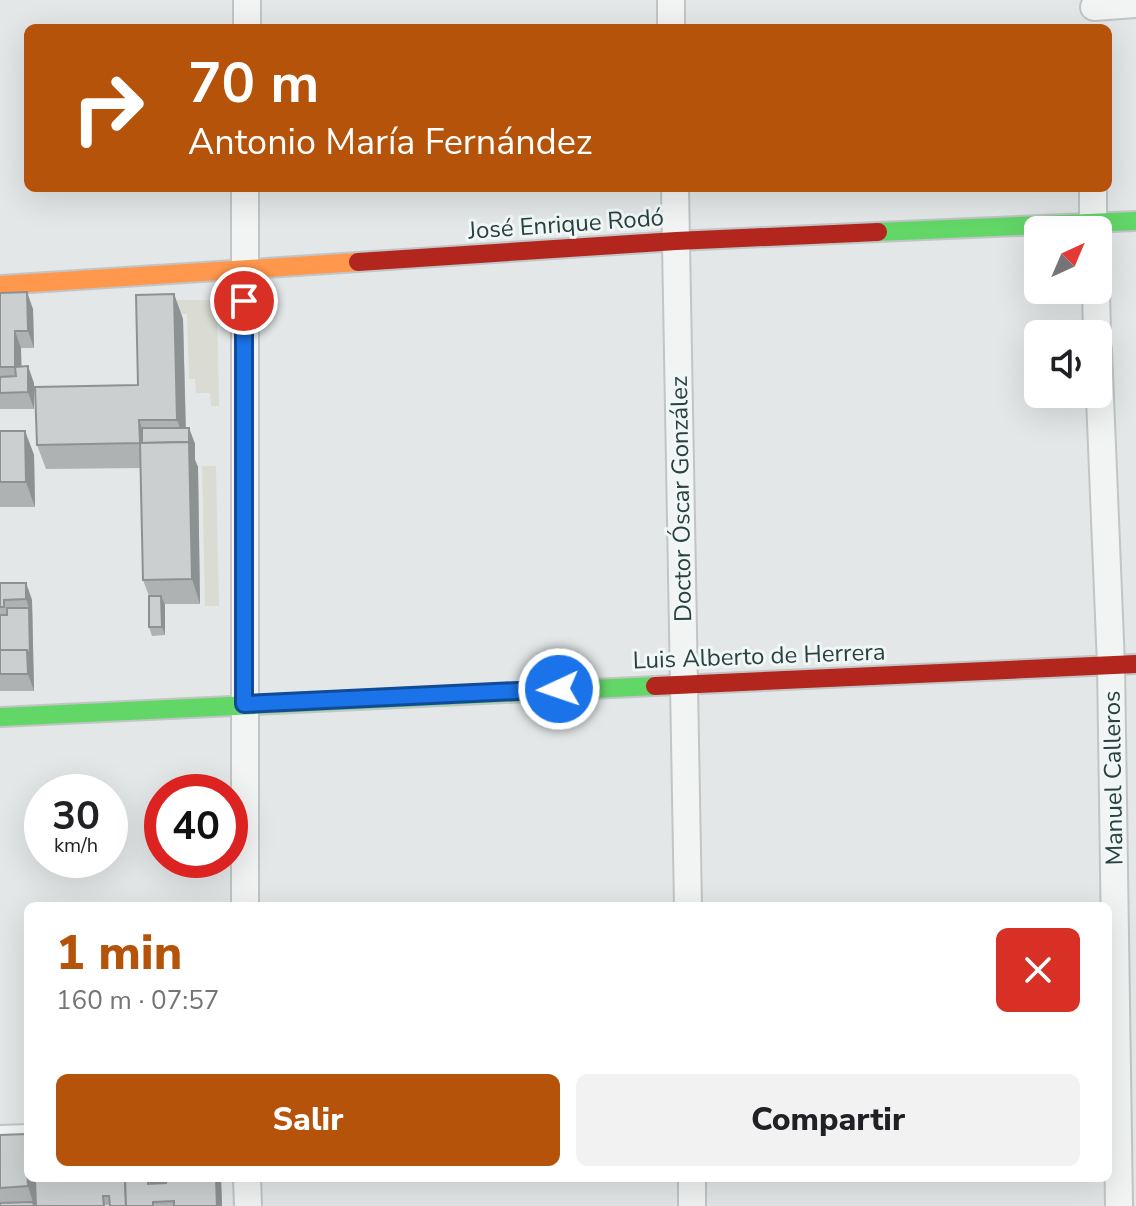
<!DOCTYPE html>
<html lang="es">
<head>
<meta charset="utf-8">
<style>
  body { margin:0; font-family:"Nunito Sans",sans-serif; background:#f2f2f2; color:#202124; height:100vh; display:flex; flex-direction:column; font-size:30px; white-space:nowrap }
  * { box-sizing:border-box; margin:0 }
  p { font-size:26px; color:#757577 }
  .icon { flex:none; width:44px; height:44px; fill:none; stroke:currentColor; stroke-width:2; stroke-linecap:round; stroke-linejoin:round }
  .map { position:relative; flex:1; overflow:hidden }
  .drawer { position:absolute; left:24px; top:902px; width:1088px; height:280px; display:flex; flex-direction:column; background:#fff; border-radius:12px; box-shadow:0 8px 32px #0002 }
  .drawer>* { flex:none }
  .banner { position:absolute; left:24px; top:24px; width:1088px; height:168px; border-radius:12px; box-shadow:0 8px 32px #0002; background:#b45309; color:#fff; overflow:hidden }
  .needle { width:52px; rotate:44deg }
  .fabs { position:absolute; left:1024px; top:216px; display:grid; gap:16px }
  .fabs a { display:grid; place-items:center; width:88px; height:88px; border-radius:12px; background:#fff; box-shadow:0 8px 32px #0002; font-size:40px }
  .speed { position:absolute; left:24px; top:774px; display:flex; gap:16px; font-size:40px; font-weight:700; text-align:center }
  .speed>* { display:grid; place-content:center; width:104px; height:104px; border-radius:50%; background:#fff; box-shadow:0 8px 32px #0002; line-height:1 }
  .speed small { font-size:20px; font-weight:400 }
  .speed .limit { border:12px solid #d22; background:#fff; color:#111 }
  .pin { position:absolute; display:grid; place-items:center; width:68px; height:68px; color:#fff; margin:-34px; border:4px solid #fff; border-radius:50%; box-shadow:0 2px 8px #0007 }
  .me { position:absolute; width:88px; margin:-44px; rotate:267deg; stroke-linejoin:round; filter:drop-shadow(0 0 6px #0008) }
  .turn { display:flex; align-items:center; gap:28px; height:168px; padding:0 32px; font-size:36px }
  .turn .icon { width:104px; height:104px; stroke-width:2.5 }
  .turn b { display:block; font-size:56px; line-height:68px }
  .round { display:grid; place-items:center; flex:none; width:84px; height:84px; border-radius:12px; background:#f2f2f2 }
  .head { display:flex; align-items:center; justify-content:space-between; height:136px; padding:0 32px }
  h1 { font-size:48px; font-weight:800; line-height:60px; color:#b45309 }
  .action { display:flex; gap:16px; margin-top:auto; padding:16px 32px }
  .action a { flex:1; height:92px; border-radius:12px; background:#b45309; color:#fff; font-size:32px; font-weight:800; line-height:92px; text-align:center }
  .action a+a { background:#f2f2f2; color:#202124 }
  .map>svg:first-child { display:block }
</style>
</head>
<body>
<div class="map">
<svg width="1136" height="1206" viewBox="0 0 1136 1206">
  <rect width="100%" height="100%" fill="#e3e7e7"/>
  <g fill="#dadcd3">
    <path d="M 149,300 L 210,300 L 217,305 L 219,406 L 211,406 L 210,393 L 196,393 L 195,379 L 189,379 L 187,314 L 150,315 Z"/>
    <path d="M 202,466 L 216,466 L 219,606 L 205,606 Z"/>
  </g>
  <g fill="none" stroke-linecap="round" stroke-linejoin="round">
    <defs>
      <g id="street">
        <path d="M 671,0 L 671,28"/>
        <path d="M 1094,7 L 1136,4"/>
        <path d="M 247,28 L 247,0"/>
        <path d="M 675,188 L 688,906"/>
        <path d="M 1093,188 L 1093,230"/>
        <path d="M 1096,290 L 1097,334"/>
        <path d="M 1098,349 L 1111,665 L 1119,1206"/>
        <path d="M 245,906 L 245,188"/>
        <path d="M 0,1139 L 28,1138"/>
        <path d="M 247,1178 L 248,1206"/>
        <path d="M 692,1178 L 692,1206"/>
      </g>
      <g id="fast">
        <path d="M 878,232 L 1136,221"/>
        <path d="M 0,717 L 655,686"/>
      </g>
      <path id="slow" d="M 0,285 L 358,262"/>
      <g id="jam">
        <path d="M 358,262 L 676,241 L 878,232"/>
        <path d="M 655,686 L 1136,664"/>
      </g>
    </defs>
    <use href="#street" stroke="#c1c5c5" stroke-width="30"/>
    <use href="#fast" stroke="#c1c5c5" stroke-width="22"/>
    <use href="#slow" stroke="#c1c5c5" stroke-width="22"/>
    <use href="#jam" stroke="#c1c5c5" stroke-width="22"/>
    <use href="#street" stroke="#f2f4f4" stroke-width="26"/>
    <use href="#fast" stroke="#63d668" stroke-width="18"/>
    <use href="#slow" stroke="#ff974d" stroke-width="18"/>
    <use href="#jam" stroke="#b3261e" stroke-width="18"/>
  </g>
  <g fill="#afb2b2">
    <path d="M 0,293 L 33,309 L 34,348 L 21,348 L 21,366 L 34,383 L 34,409 L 0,409 Z"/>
    <path d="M 174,294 L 183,319 L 186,428 L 189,428 L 195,444 L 195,460 L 198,467 L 200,604 L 165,604 L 165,635 L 152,636 L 149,627 L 149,596 L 143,580 L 140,468 L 46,469 L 37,445 L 138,385 Z"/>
    <path d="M 0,431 L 25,431 L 34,455 L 35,507 L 0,507 Z"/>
    <path d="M 0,583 L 26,583 L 32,600 L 34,691 L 0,691 Z"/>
    <path d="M 25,1134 L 28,1141 L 28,1178 L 221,1178 L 222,1206 L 110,1206 L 110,1205 L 0,1206 L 0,1135 Z"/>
  </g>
  <g fill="#8e9191">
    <path d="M 27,292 L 33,309 L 34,348 L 28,331 Z"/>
    <path d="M 174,294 L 183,319 L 186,444 L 177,420 Z"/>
    <path d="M 15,331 L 21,348 L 22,383 L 15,367 Z"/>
    <path d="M 28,366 L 34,383 L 34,409 L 28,392 Z"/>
    <path d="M 139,420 L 148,445 L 140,443 Z"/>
    <path d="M 189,428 L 195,444 L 195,460 L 198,467 L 200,604 L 192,579 Z"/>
    <path d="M 25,431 L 34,455 L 35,507 L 26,482 Z"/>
    <path d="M 26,583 L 32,600 L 34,691 L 28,674 L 29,608 L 26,599 Z"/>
    <path d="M 161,596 L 165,605 L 165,635 L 162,627 Z"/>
    <path d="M 25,1134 L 28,1141 L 28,1178 L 35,1178 L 38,1187 L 39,1206 L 34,1206 L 33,1202 L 28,1186 Z"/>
    <path d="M 216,1178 L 221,1178 L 222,1206 L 217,1206 Z"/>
  </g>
  <g fill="#cbcfcf" stroke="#8e9191" stroke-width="2">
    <path d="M 27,292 L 28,331 L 15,331 L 15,367 L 0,367 L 0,293 Z"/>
    <path d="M 174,294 L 177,420 L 139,420 L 140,443 L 37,445 L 35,387 L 138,385 L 136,295 Z"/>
    <path d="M 28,366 L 28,392 L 0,393 L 0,377 L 16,376 L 15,367 Z"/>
    <path d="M 142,428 L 189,428 L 189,444 L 189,442 L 142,443 Z"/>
    <path d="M 0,431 L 25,431 L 26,482 L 0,482 Z"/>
    <path d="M 189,442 L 192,579 L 143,580 L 140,443 Z"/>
    <path d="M 0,583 L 26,583 L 26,599 L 4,600 L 4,607 L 0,607 Z"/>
    <path d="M 149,596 L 161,596 L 162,627 L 149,627 Z"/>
    <path d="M 7,608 L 29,608 L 30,658 L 27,650 L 0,650 L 0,615 L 7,615 Z"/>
    <path d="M 0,650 L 27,650 L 28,674 L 0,674 Z"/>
    <path d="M 25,1134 L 28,1186 L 0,1188 L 0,1135 Z"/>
    <path d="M 66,1178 L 125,1178 L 126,1206 L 110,1206 L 109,1196 L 103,1196 L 104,1206 L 36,1206 L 35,1179 Z"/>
    <path d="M 125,1178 L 148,1178 L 148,1184 L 166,1183 L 166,1178 L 216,1178 L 217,1206 L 174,1206 L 174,1201 L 153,1202 L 153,1206 L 126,1206 Z"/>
    <path d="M 150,1178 L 166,1178 L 166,1183 L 151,1183 Z"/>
    <path d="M 33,1202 L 34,1206 L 0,1206 L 0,1203 Z"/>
  </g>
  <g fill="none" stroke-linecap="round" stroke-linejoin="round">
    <defs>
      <path id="route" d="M 244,301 L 244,704 L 559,689"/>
    </defs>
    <use href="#route" stroke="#114b97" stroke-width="20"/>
    <use href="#route" stroke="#1a73e8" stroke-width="14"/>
  </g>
  <g text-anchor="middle" stroke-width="6" stroke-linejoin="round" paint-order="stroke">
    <g font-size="24" fill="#29413f" stroke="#f0f7f6">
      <text transform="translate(566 224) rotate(-4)" y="8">José Enrique Rodó</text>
      <text transform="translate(681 499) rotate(-91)" y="8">Doctor Óscar González</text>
      <text transform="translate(759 656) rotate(-2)" y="8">Luis Alberto de Herrera</text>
      <text transform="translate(1113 778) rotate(-91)" y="8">Manuel Calleros</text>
    </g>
  </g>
</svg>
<div class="fabs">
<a><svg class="needle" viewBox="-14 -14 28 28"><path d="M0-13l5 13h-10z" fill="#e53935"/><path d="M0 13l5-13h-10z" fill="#757577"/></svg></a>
<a><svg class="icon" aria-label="sound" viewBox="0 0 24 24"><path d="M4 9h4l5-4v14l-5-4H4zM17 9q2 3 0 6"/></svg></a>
</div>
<div class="speed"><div>30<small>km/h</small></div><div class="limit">40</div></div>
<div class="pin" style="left:244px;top:301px;background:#d93025"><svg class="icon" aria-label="arrive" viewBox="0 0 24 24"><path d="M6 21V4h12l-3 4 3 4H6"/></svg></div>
<svg class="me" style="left:559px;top:689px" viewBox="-20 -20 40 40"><circle r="17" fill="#1a73e8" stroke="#fff" stroke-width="3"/><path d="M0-11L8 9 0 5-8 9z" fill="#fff"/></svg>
<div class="banner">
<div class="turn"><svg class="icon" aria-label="right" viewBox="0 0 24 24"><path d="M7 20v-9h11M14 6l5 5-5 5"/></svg><div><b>70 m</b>Antonio María Fernández</div></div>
</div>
<section class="drawer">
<div class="head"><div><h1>1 min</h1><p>160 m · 07:57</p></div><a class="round" style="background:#d93025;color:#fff"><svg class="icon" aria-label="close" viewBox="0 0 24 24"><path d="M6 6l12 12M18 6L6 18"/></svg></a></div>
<div class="action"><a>Salir</a><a>Compartir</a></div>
</section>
</div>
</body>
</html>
